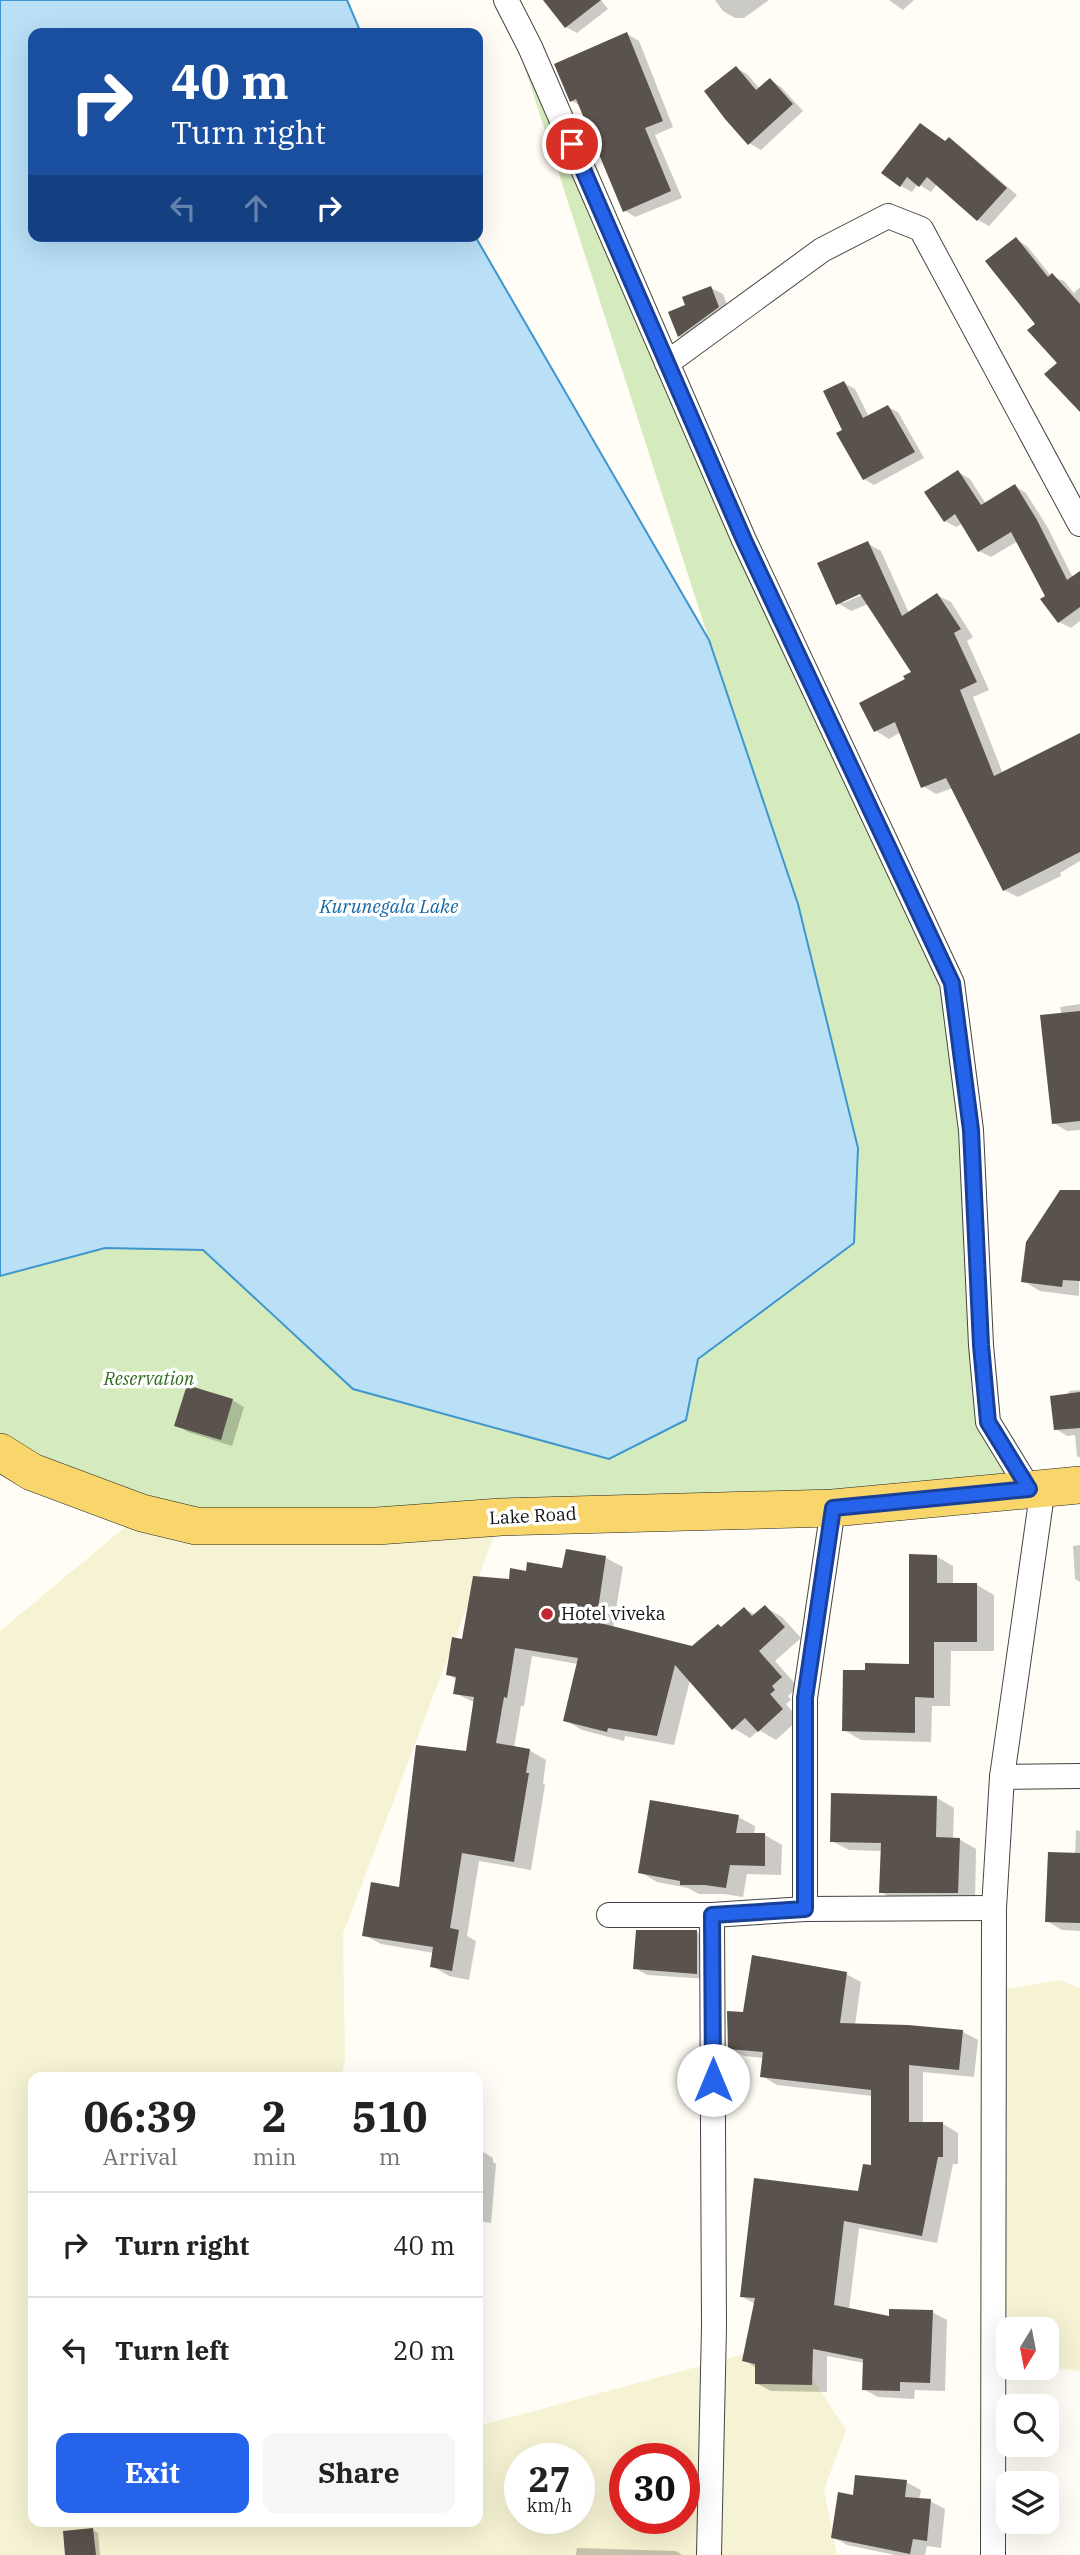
<!DOCTYPE html>
<html lang="en">
<head>
<meta charset="utf-8">
<style>
  body { margin:0; font-family:"IBM Plex Serif",serif; background:#f6f6f6; color:#222; height:100vh; display:flex; flex-direction:column; font-size:26px; white-space:nowrap }
  * { box-sizing:border-box; margin:0 }
  p { font-size:23px; color:#767676 }
  .icon { flex:none; width:38px; height:38px; fill:none; stroke:currentColor; stroke-width:2; stroke-linecap:round; stroke-linejoin:round }
  .map { position:relative; flex:1; overflow:hidden }
  .drawer { position:absolute; left:28px; top:2072px; width:455px; height:455px; display:flex; flex-direction:column; background:#fff; border-radius:14px; box-shadow:0 7px 28px #0002 }
  .drawer>* { flex:none }
  .guide { position:absolute; left:28px; top:28px; width:455px; height:214px; border-radius:14px; box-shadow:0 7px 28px #0002; background:#1a4fa0; color:#fff; overflow:hidden }
  .needle { width:46px; rotate:190deg }
  .tools { position:absolute; left:996px; top:2317px; display:grid; gap:14px }
  .tools a { display:grid; place-items:center; width:63px; height:63px; border-radius:14px; background:#fff; box-shadow:0 7px 28px #0002; font-size:35px }
  .speed { position:absolute; left:504px; top:2443px; display:flex; gap:14px; font-size:35px; font-weight:700; text-align:center }
  .speed>* { display:grid; place-content:center; width:91px; height:91px; border-radius:50%; background:#fff; box-shadow:0 7px 28px #0002; line-height:1 }
  .speed small { font-size:18px; font-weight:400 }
  .speed .limit { border:10px solid #d22; background:#fff; color:#111 }
  .pin { position:absolute; display:grid; place-items:center; width:60px; height:60px; color:#fff; margin:-30px; border:4px solid #fff; border-radius:50%; box-shadow:0 2px 7px #0007 }
  .me { position:absolute; width:77px; margin:-38px; rotate:0deg; stroke-linejoin:round; filter:drop-shadow(0 0 5px #0008) }
  .turn { display:flex; align-items:center; gap:24px; height:147px; padding:0 28px; font-size:32px }
  .turn .icon { width:91px; height:91px; stroke-width:2.5 }
  .turn b { display:block; font-size:49px; line-height:60px }
  .lanes { display:flex; align-items:center; height:66px; padding:0 28px; background:#0003; justify-content:center; gap:35px; direction:ltr }
  .lanes .off { opacity:.35 }
  .eta { display:flex; justify-content:space-evenly; align-items:center; height:119px; text-align:center }
  .eta b { font-size:42px; font-weight:700; line-height:49px }
  .action { display:flex; gap:14px; margin-top:auto; padding:14px 28px }
  .action a { flex:1; height:80px; border-radius:14px; background:#2563eb; color:#fff; font-size:28px; font-weight:700; line-height:80px; text-align:center }
  .action a+a { background:#f6f6f6; color:#222 }
  ul { padding:0; list-style:none }
  li { display:flex; align-items:center; gap:21px; height:105px; padding:0 28px; border-top:2px solid #e0e0e0 }
  li div { flex:1 }
  li b { display:block; font-size:26px }
  li em { font-style:normal }
  .map>svg:first-child { display:block }
</style>
</head>
<body>
<div class="map">
<svg width="1080" height="2555" viewBox="0 0 1080 2555">
  <rect width="100%" height="100%" fill="#fffdf5"/>
  <g fill="#f6f3d4" fill-rule="evenodd">
    <path d="M 142,1513 L 501,1517 L 343,1934 L 345,2059 L 341,2077 L 33,2077 L 33,2522 L 478,2522 L 478,2426 L 774,2346 L 808,2372 L 846,2430 L 824,2490 L 837,2555 L 0,2555 L 0,1631 ZM 520,2459 L 579,2459 L 579,2518 L 520,2518 ZM 625,2459 L 684,2459 L 684,2518 L 625,2518 Z"/>
    <path d="M 1059,1980 L 1080,1988 L 1080,2371 L 1047,2367 L 1046,2329 L 1008,2329 L 1008,2362 L 992,2360 L 995,1991 Z"/>
  </g>
  <path fill="#d5ebbd" d="M 503,0 L 952,983 L 988,1422 L 1029,1489 L 196,1526 L 0,1452 L 0,1276 L 105,1248 L 203,1250 L 353,1389 L 686,1420 L 698,1359 L 854,1243 L 798,904 L 709,640 Z"/>
  <path fill="#b9e0f7" stroke="#3f96cf" stroke-width="2" d="M 0,0 L 347,0 L 361,33 L 33,33 L 33,236 L 475,236 L 709,640 L 798,904 L 858,1148 L 854,1243 L 698,1359 L 686,1420 L 609,1459 L 353,1389 L 203,1250 L 105,1248 L 0,1276 Z"/>
  <g fill="#0003" fill-rule="evenodd">
    <path d="M 545,0 L 601,0 L 608,9 L 577,33 L 566,27 Z"/>
    <path d="M 715,0 L 769,0 L 744,18 L 735,18 L 723,11 Z"/>
    <path d="M 889,0 L 914,0 L 903,10 Z"/>
    <path d="M 627,34 L 639,41 L 673,127 L 655,135 L 682,198 L 635,217 L 624,210 L 581,106 L 572,101 Z"/>
    <path d="M 736,68 L 747,74 L 760,89 L 770,80 L 781,87 L 803,111 L 761,150 L 749,143 Z"/>
    <path d="M 921,125 L 946,142 L 949,140 L 960,146 L 1017,195 L 989,226 L 978,220 L 937,184 L 931,192 L 918,184 L 912,192 L 901,186 Z"/>
    <path d="M 1016,239 L 1027,246 L 1051,276 L 1064,281 L 1074,293 L 1080,287 L 1080,409 L 1037,324 Z"/>
    <path d="M 711,288 L 723,294 L 730,313 L 690,342 L 679,336 L 687,306 Z"/>
    <path d="M 844,383 L 855,389 L 869,417 L 888,407 L 898,412 L 924,458 L 874,485 L 864,479 L 844,430 Z"/>
    <path d="M 958,472 L 970,479 L 986,504 L 1015,486 L 1026,493 L 1048,528 L 1073,578 L 1080,578 L 1080,621 L 1071,628 L 1059,622 L 1018,541 L 991,557 L 979,551 L 963,523 L 956,527 L 945,521 Z"/>
    <path d="M 867,543 L 881,551 L 909,613 L 937,595 L 951,602 L 973,637 L 967,641 L 989,690 L 973,697 L 1003,774 L 1080,735 L 1080,861 L 1060,873 L 1061,876 L 1018,897 L 1004,890 L 953,788 L 936,794 L 923,786 L 901,732 L 889,739 L 876,731 L 914,673 L 868,604 L 851,611 L 838,603 ZM 867,589 L 869,592 L 843,603 L 843,600 Z"/>
    <path d="M 1080,1004 L 1080,1130 L 1067,1131 L 1054,1123 L 1062,1015 L 1060,1007 Z"/>
    <path d="M 1080,1192 L 1079,1296 L 1040,1291 L 1023,1281 Z"/>
    <path d="M 1080,1390 L 1080,1458 L 1077,1456 L 1075,1435 L 1067,1436 L 1056,1429 L 1069,1391 Z"/>
    <path d="M 232,1400 L 244,1407 L 232,1446 L 188,1432 L 176,1425 Z"/>
    <path d="M 1080,1545 L 1080,1582 L 1075,1579 L 1073,1546 Z"/>
    <path d="M 567,1551 L 606,1558 L 623,1567 L 613,1628 L 692,1648 L 722,1628 L 745,1609 L 756,1615 L 765,1607 L 782,1617 L 801,1638 L 775,1661 L 798,1687 L 788,1696 L 791,1700 L 786,1704 L 799,1719 L 776,1740 L 759,1730 L 750,1738 L 733,1728 L 690,1680 L 674,1745 L 625,1736 L 624,1741 L 582,1730 L 565,1720 L 578,1664 L 532,1656 L 524,1706 L 521,1706 L 514,1748 L 529,1750 L 546,1760 L 543,1783 L 545,1785 L 531,1870 L 479,1861 L 467,1936 L 476,1941 L 469,1980 L 449,1976 L 432,1966 L 434,1953 L 381,1944 L 364,1935 L 401,1889 L 467,1753 L 475,1703 L 455,1693 L 457,1680 L 448,1674 L 464,1641 L 510,1581 L 527,1573 L 564,1570 Z"/>
    <path d="M 936,1556 L 953,1566 L 953,1585 L 977,1585 L 994,1595 L 994,1651 L 951,1651 L 950,1706 L 932,1706 L 931,1742 L 861,1740 L 844,1730 L 911,1666 Z"/>
    <path d="M 937,1798 L 954,1808 L 953,1839 L 959,1839 L 976,1849 L 975,1902 L 898,1902 L 881,1892 L 882,1851 L 849,1850 L 832,1841 Z"/>
    <path d="M 738,1817 L 755,1826 L 754,1835 L 765,1835 L 782,1845 L 781,1875 L 747,1874 L 743,1897 L 724,1894 L 699,1894 L 688,1888 L 657,1882 L 640,1872 Z"/>
    <path d="M 1076,1830 L 1080,1831 L 1080,1931 L 1062,1930 L 1047,1921 L 1075,1855 Z"/>
    <path d="M 697,1932 L 708,1938 L 708,1979 L 647,1975 L 635,1968 Z"/>
    <path d="M 846,1974 L 861,1982 L 855,2025 L 963,2032 L 978,2040 L 974,2077 L 923,2072 L 923,2124 L 943,2124 L 958,2133 L 958,2164 L 953,2164 L 937,2243 L 859,2228 L 849,2310 L 891,2318 L 932,2312 L 947,2320 L 945,2391 L 915,2390 L 914,2399 L 878,2397 L 863,2389 L 864,2363 L 827,2356 L 827,2392 L 771,2391 L 756,2383 L 756,2368 L 744,2360 L 755,2304 L 741,2296 L 859,2193 L 873,2168 L 872,2096 L 777,2085 L 762,2076 L 764,2058 L 744,2056 L 729,2048 L 744,2014 Z"/>
    <path d="M 478,2149 L 493,2158 L 493,2162 L 496,2164 L 491,2223 L 478,2221 Z"/>
    <path d="M 906,2482 L 921,2490 L 919,2500 L 930,2501 L 945,2509 L 941,2548 L 927,2546 L 925,2555 L 895,2555 L 847,2545 L 833,2537 L 854,2497 Z"/>
    <path d="M 93,2530 L 98,2533 L 100,2555 L 67,2555 Z"/>
    <path d="M 577,2548 L 676,2551 L 682,2555 L 576,2555 Z"/>
  </g>
  <g fill="#5a524d">
    <path d="M 543,0 L 601,0 L 565,28 Z"/>
    <path d="M 627,32 L 663,121 L 645,128 L 671,191 L 623,212 L 576,99 L 570,102 L 554,64 Z"/>
    <path d="M 736,66 L 756,90 L 770,78 L 793,104 L 748,145 L 725,119 L 704,91 Z"/>
    <path d="M 920,123 L 945,141 L 949,137 L 1007,188 L 977,221 L 927,177 L 919,187 L 907,177 L 900,187 L 881,173 Z"/>
    <path d="M 1016,237 L 1048,277 L 1052,273 L 1080,304 L 1080,412 L 1044,374 L 1057,363 L 1027,330 L 1035,324 L 985,261 Z"/>
    <path d="M 711,286 L 719,307 L 678,337 L 668,312 L 685,305 L 682,297 Z"/>
    <path d="M 844,381 L 863,418 L 888,405 L 915,452 L 863,480 L 836,433 L 842,430 L 823,391 Z"/>
    <path d="M 958,470 L 981,505 L 1015,484 L 1037,520 L 1067,580 L 1080,571 L 1080,607 L 1058,623 L 1040,599 L 1045,596 L 1011,532 L 978,552 L 955,514 L 944,522 L 924,492 Z"/>
    <path d="M 868,541 L 902,616 L 937,593 L 961,629 L 954,633 L 977,682 L 960,690 L 994,776 L 1080,733 L 1080,852 L 1003,891 L 946,778 L 921,788 L 895,722 L 874,732 L 859,703 L 905,679 L 903,676 L 911,672 L 860,594 L 836,605 L 817,563 Z"/>
    <path d="M 1080,1011 L 1080,1121 L 1052,1124 L 1040,1015 Z"/>
    <path d="M 1060,1190 L 1080,1190 L 1080,1281 L 1063,1280 L 1062,1287 L 1021,1282 L 1026,1242 Z"/>
    <path d="M 187,1385 L 233,1399 L 221,1440 L 174,1426 Z"/>
    <path d="M 1080,1392 L 1080,1428 L 1054,1430 L 1050,1396 Z"/>
    <path d="M 566,1549 L 606,1556 L 596,1622 L 692,1646 L 718,1624 L 721,1627 L 744,1607 L 752,1616 L 765,1605 L 785,1627 L 759,1651 L 782,1677 L 772,1686 L 775,1690 L 770,1694 L 783,1709 L 758,1732 L 745,1718 L 732,1730 L 675,1665 L 657,1736 L 608,1728 L 607,1732 L 563,1721 L 578,1658 L 515,1648 L 507,1698 L 504,1697 L 496,1743 L 530,1749 L 526,1773 L 529,1773 L 514,1862 L 462,1853 L 450,1928 L 459,1930 L 452,1971 L 430,1967 L 433,1947 L 362,1936 L 371,1882 L 399,1887 L 416,1745 L 466,1751 L 474,1697 L 453,1694 L 456,1677 L 446,1675 L 452,1637 L 462,1639 L 473,1576 L 509,1579 L 510,1568 L 526,1571 L 527,1562 L 562,1568 Z"/>
    <path d="M 909,1554 L 937,1555 L 937,1583 L 977,1583 L 977,1642 L 934,1642 L 934,1698 L 915,1697 L 915,1733 L 842,1731 L 843,1670 L 865,1670 L 865,1663 L 909,1664 Z"/>
    <path d="M 831,1793 L 937,1796 L 936,1837 L 960,1838 L 958,1893 L 879,1893 L 881,1843 L 830,1842 Z"/>
    <path d="M 650,1800 L 739,1815 L 736,1833 L 765,1833 L 765,1866 L 730,1865 L 726,1888 L 705,1885 L 680,1885 L 680,1881 L 638,1873 Z"/>
    <path d="M 1048,1852 L 1080,1853 L 1080,1923 L 1045,1922 Z"/>
    <path d="M 636,1930 L 697,1930 L 697,1974 L 633,1969 Z"/>
    <path d="M 752,1955 L 847,1972 L 840,2023 L 908,2025 L 963,2030 L 959,2070 L 909,2065 L 909,2122 L 943,2122 L 943,2157 L 938,2157 L 922,2236 L 844,2221 L 834,2305 L 889,2316 L 889,2309 L 933,2310 L 930,2383 L 900,2382 L 900,2391 L 862,2390 L 863,2359 L 813,2349 L 812,2385 L 755,2384 L 755,2364 L 742,2361 L 755,2298 L 740,2297 L 754,2178 L 858,2191 L 863,2164 L 871,2165 L 871,2090 L 760,2077 L 763,2052 L 728,2049 L 727,2011 L 743,2012 Z"/>
    <path d="M 855,2475 L 907,2480 L 905,2497 L 931,2499 L 927,2541 L 913,2539 L 910,2554 L 831,2538 L 838,2492 L 853,2495 Z"/>
    <path d="M 93,2528 L 96,2555 L 65,2555 L 63,2531 Z"/>
  </g>
  <g fill="none" stroke-linecap="round" stroke-linejoin="round">
    <defs>
      <g id="street">
        <path d="M 506,0 L 530,47 L 744,540 L 952,983 L 971,1130 L 981,1345 L 988,1422 L 1029,1489"/>
        <path d="M 667,363 L 822,250 L 888,216 L 921,229 L 1080,524"/>
        <path d="M 1002,1777 L 1080,1776"/>
        <path d="M 805,1909 L 805,1698 L 833,1508"/>
        <path d="M 609,1915 L 712,1915 L 805,1909 L 994,1908"/>
        <path d="M 709,2555 L 714,2327 L 712,1915"/>
        <path d="M 993,2555 L 994,1908 L 1002,1777 L 1043,1487"/>
      </g>
      <path id="primary" d="M 0,1452 L 32,1472 L 142,1513 L 196,1526 L 377,1526 L 501,1517 L 833,1508 L 1080,1485"/>
    </defs>
    <use href="#street" stroke="#444" stroke-width="26"/>
    <use href="#primary" stroke="#222" stroke-width="38"/>
    <use href="#street" stroke="#fff" stroke-width="24"/>
    <use href="#primary" stroke="#f9d66b" stroke-width="37"/>
  </g>
  <g fill="none" stroke-linecap="round" stroke-linejoin="round">
    <defs>
      <path id="route" d="M 572,144 L 744,540 L 952,983 L 971,1130 L 981,1345 L 988,1422 L 1029,1489 L 833,1508 L 805,1698 L 805,1909 L 712,1915 L 713,2080"/>
    </defs>
    <use href="#route" stroke="#184099" stroke-width="18"/>
    <use href="#route" stroke="#2563eb" stroke-width="12"/>
  </g>
  <circle fill="#c4262e" stroke="#fff" stroke-width="2.5" cx="547" cy="1614" r="7"/>
  <g text-anchor="middle" stroke-width="7" stroke-linejoin="round" paint-order="stroke">
    <g font-size="18" font-style="italic" fill="#2f6b1f" stroke="#fff">
      <text x="149" y="1385">Reservation</text>
    </g>
    <g font-size="18" fill="#111" stroke="#fff">
      <text transform="translate(533 1516) rotate(-3)" y="6">Lake Road</text>
    </g>
    <g font-size="18" fill="#111" stroke="#fff" text-anchor="start">
      <text x="561" y="1620">Hotel viveka</text>
    </g>
    <g font-size="19" font-style="italic" fill="#1768a6" stroke="#fff">
      <text x="389" y="913">Kurunegala Lake</text>
    </g>
  </g>
</svg>
<div class="tools">
<a><svg class="needle" viewBox="-14 -14 28 28"><path d="M0-13l5 13h-10z" fill="#e53935"/><path d="M0 13l5-13h-10z" fill="#767676"/></svg></a>
<a><svg class="icon" aria-label="search" viewBox="0 0 24 24"><circle cx="10" cy="10" r="6"/><path d="M15 15l6 6"/></svg></a>
<a><svg class="icon" aria-label="layers" viewBox="0 0 24 24"><path d="M12 4l9 5-9 5-9-5zM3 14l9 5 9-5"/></svg></a>
</div>
<div class="speed"><div>27<small>km/h</small></div><div class="limit">30</div></div>
<div class="pin" style="left:572px;top:144px;background:#d93025"><svg class="icon" aria-label="arrive" viewBox="0 0 24 24"><path d="M6 21V4h12l-3 4 3 4H6"/></svg></div>
<svg class="me" style="left:713px;top:2080px" viewBox="-20 -20 40 40"><circle r="19" fill="#fff"/><path d="M0-13L10 11 0 6-10 11z" fill="#2563eb"/></svg>
<div class="guide">
<div class="turn"><svg class="icon" aria-label="right" viewBox="0 0 24 24"><path d="M7 20v-9h11M14 6l5 5-5 5"/></svg><div><b>40 m</b>Turn right</div></div>
<div class="lanes"><svg class="icon off" aria-label="left" viewBox="0 0 24 24"><path d="M17 20v-9H6M10 6l-5 5 5 5"/></svg><svg class="icon off" aria-label="ahead" viewBox="0 0 24 24"><path d="M12 20V5M6 11l6-6 6 6"/></svg><svg class="icon" aria-label="right" viewBox="0 0 24 24"><path d="M7 20v-9h11M14 6l5 5-5 5"/></svg></div>
</div>
<section class="drawer">
<div class="eta">
<div><b>06:39</b><p>Arrival</p></div>
<div><b>2</b><p>min</p></div>
<div><b>510</b><p>m</p></div>
</div>
<ul>
<li><svg class="icon" aria-label="right" viewBox="0 0 24 24"><path d="M7 20v-9h11M14 6l5 5-5 5"/></svg><div><b>Turn right</b></div><em>40 m</em></li>
<li><svg class="icon" aria-label="left" viewBox="0 0 24 24"><path d="M17 20v-9H6M10 6l-5 5 5 5"/></svg><div><b>Turn left</b></div><em>20 m</em></li>
</ul>
<div class="action"><a>Exit</a><a>Share</a></div>
</section>
</div>
</body>
</html>
